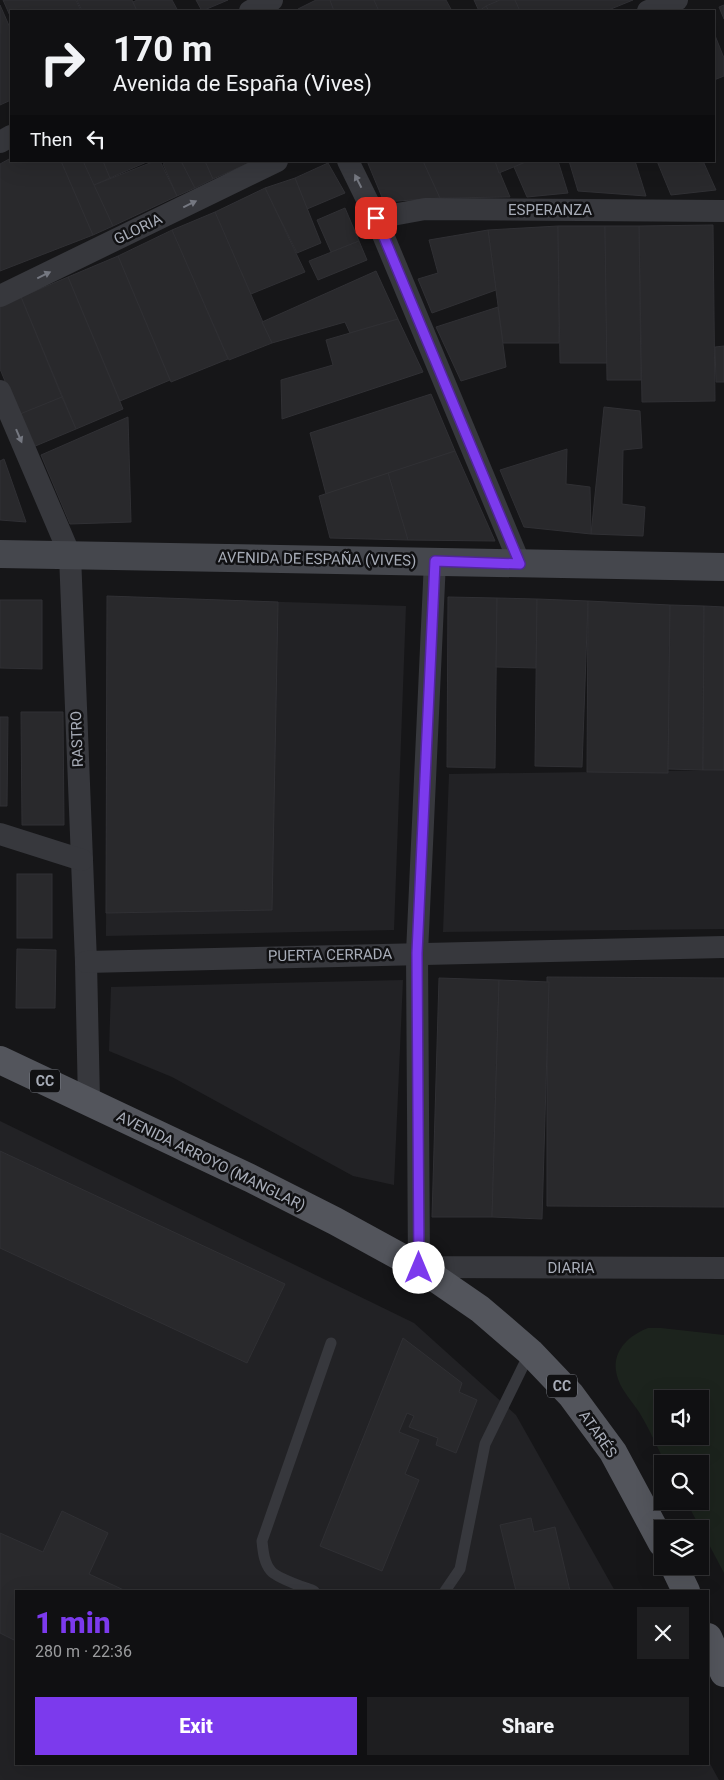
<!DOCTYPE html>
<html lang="en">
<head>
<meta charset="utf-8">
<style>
  body { margin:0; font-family:Roboto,sans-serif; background:#1e1e20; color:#f1f3f6; height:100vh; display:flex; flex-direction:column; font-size:19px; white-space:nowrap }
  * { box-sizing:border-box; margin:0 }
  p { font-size:16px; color:#9c9d9f }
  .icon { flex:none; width:28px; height:28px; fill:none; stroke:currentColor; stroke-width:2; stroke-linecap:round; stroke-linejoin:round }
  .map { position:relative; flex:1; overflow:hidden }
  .side { position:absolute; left:15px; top:1590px; width:694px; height:175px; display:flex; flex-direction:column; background:#101012; border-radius:0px; box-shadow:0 5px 20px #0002,0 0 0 1px #303032 }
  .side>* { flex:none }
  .hud { position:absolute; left:10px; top:10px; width:705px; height:152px; border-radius:0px; box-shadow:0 5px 20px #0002,0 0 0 1px #303032; background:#101012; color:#f1f3f6; overflow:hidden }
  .tools { position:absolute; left:654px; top:1390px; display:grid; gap:10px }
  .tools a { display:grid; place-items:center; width:55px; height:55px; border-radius:0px; background:#101012; box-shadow:0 5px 20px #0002,0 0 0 1px #303032; font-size:25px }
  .pin { position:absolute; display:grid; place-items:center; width:42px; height:42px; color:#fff; margin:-21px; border-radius:10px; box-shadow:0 2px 8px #0006 }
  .me { position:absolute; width:55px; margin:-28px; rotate:0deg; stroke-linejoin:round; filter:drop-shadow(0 0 4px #0008) }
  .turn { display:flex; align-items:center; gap:18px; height:105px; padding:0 20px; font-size:22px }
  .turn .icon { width:65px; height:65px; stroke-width:2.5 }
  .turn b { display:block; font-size:35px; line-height:42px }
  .then { display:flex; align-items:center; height:48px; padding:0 20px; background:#0003; gap:10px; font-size:19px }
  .round { display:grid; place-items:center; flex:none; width:52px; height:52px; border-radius:0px; background:#1e1e20 }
  .headline { display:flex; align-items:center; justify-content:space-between; height:85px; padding:0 20px }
  h1 { font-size:30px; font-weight:800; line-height:38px; color:#7c3aed }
  .action { display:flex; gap:10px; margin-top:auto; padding:10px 20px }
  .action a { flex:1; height:58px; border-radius:0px; background:#7c3aed; color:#fff; font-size:20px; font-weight:800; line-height:58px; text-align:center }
  .action a+a { background:#1e1e20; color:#f1f3f6 }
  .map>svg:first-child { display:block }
</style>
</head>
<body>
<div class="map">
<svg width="724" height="1780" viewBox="0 0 724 1780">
  <rect width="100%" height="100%" fill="#161618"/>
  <g fill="#222225">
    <path d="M 107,596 L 406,606 L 394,930 L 106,936 Z"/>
    <path d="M 724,770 L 724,929 L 443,932 L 449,774 Z"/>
    <path d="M 403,980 L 394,1185 L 353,1176 L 172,1077 L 109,1051 L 111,987 Z"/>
    <path d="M 0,1121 L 414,1323 L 516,1415 L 615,1591 L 16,1591 L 16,1764 L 708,1764 L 708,1760 L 719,1780 L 0,1780 Z"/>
  </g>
  <path fill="#1c231d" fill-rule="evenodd" d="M 648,1328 L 661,1328 L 724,1335 L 724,1573 L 686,1501 L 700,1501 L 700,1464 L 666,1464 C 657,1447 649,1428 639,1412 C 632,1401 622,1391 618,1379 C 609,1354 627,1336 648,1328 ZM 662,1399 L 700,1399 L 700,1436 L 662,1436 Z"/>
  <g fill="#29292c" stroke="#303034">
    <path d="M 3,0 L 76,0 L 81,11 L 11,11 L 11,18 Z"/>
    <path d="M 77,0 L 132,0 L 137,11 L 82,11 Z"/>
    <path d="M 137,0 L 172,0 L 178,11 L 137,11 L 133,2 Z"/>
    <path d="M 196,0 L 228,0 L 202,11 Z"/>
    <path d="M 316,0 L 330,0 L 334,11 L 299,11 L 298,9 Z"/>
    <path d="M 330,0 L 374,0 L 379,11 L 334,11 Z"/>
    <path d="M 374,0 L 446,0 L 452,11 L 379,11 Z"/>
    <path d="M 474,0 L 500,0 L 479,11 Z"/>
    <path d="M 500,0 L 515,0 L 520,11 L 489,11 L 486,6 Z"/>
    <path d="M 515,0 L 633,0 L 606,11 L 520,11 Z"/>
    <path d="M 0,5 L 11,30 L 11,100 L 0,105 Z"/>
    <path d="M 724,5 L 724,19 L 719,7 Z"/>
    <path d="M 486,6 L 489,11 L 478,11 L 479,11 Z"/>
    <path d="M 714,33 L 724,58 L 724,76 L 714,80 Z"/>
    <path d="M 11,158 L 11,161 L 61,161 L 93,235 L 0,271 L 0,164 Z"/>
    <path d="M 61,161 L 84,161 L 113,226 L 93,235 Z"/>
    <path d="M 83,161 L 103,161 L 110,178 L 94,185 Z"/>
    <path d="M 103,161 L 149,161 L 110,178 Z"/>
    <path d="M 155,161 L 160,161 L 177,196 L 113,226 L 94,185 Z"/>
    <path d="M 168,161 L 181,161 L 195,188 L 177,196 L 163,164 Z"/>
    <path d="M 181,161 L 205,161 L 213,179 L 195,188 Z"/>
    <path d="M 205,161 L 248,161 L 249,163 L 213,179 Z"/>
    <path d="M 367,161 L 423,161 L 440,198 L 384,202 Z"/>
    <path d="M 423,161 L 495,161 L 510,197 L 440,198 Z"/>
    <path d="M 495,161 L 528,161 L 499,173 Z"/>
    <path d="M 528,161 L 558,161 L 568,193 L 527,197 L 514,167 Z"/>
    <path d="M 569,161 L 635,161 L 646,196 L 578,191 Z"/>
    <path d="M 657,161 L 703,161 L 716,190 L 671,195 Z"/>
    <path d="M 328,163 L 345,193 L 307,209 L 295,178 Z"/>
    <path d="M 295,178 L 321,243 L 297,253 L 265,188 Z"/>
    <path d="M 265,188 L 305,272 L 251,294 L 215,212 Z"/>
    <path d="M 345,208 L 359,241 L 331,252 L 317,220 Z"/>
    <path d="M 215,212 L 272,343 L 229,360 L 172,230 Z"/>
    <path d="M 713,225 L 715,401 L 642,402 L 639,226 Z"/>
    <path d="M 558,226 L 559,343 L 503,343 L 488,230 Z"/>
    <path d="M 558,226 L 605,226 L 607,363 L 560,363 Z"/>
    <path d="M 605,226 L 639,226 L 641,380 L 607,380 Z"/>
    <path d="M 172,230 L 228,359 L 171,382 L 118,256 Z"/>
    <path d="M 488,230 L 496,290 L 432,313 L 418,279 L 438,273 L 429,240 Z"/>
    <path d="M 359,241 L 367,260 L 318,280 L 309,261 Z"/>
    <path d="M 118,256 L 170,380 L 120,401 L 68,277 Z"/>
    <path d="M 376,271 L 398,319 L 350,333 L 345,322 L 272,343 L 262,322 Z"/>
    <path d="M 68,277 L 123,409 L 76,429 L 21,297 Z"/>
    <path d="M 21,297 L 62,397 L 19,415 L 0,369 L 0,305 Z"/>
    <path d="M 498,307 L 506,367 L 461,381 L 436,327 Z"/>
    <path d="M 398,319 L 423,372 L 282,419 L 281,380 L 333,365 L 326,340 Z"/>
    <path d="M 724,346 L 724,382 L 716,382 L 715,347 Z"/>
    <path d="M 431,394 L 455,451 L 326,494 L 310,433 Z"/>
    <path d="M 62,397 L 76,429 L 33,447 L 20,414 Z"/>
    <path d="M 604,407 L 640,411 L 642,448 L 623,450 L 622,504 L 645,507 L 643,536 L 591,534 Z"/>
    <path d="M 128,417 L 131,522 L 70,524 L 41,455 Z"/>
    <path d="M 567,449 L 566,484 L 590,487 L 591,534 L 524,527 L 500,470 Z"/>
    <path d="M 455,451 L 495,541 L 408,540 L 388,473 Z"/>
    <path d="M 4,459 L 26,522 L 0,520 L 0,461 Z"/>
    <path d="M 388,473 L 408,540 L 330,538 L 319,496 Z"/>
    <path d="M 107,596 L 278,602 L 272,910 L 106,913 Z"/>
    <path d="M 448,597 L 497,598 L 495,768 L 447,767 Z"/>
    <path d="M 497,598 L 537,599 L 536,668 L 496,667 Z"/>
    <path d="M 537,599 L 588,601 L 582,767 L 535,766 Z"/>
    <path d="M 0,600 L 42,600 L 42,669 L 0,668 Z"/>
    <path d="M 588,601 L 670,605 L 668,773 L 587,772 Z"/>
    <path d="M 670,605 L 704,606 L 703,770 L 668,769 Z"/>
    <path d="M 704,606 L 724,607 L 724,770 L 703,770 Z"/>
    <path d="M 21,712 L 63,712 L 64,825 L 22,825 Z"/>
    <path d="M 0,717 L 8,717 L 7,806 L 0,806 Z"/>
    <rect x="17" y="874" width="35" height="64"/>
    <path d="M 17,949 L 56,950 L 55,1008 L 16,1008 Z"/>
    <path d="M 547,977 L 724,978 L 724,1207 L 547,1206 Z"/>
    <path d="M 439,978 L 499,980 L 492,1217 L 432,1217 Z"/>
    <path d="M 499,980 L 549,982 L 542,1219 L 492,1217 Z"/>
    <path d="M 0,1151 L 285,1284 L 247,1363 L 0,1248 Z"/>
    <path d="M 403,1338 L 462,1383 L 459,1392 L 477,1400 L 456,1453 L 436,1445 L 438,1438 L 409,1427 L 414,1416 L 407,1413 L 399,1432 L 419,1440 L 405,1474 L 419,1480 L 382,1571 L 320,1546 Z"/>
    <path d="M 62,1511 L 108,1533 L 89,1574 L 126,1591 L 16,1591 L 16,1641 L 0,1633 L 0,1533 L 43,1552 Z"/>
    <path d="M 531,1518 L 534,1532 L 555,1527 L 570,1591 L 516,1591 L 500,1525 Z"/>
  </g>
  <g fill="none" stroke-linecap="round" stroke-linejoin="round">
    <g stroke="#37383d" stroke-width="11">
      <path d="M 314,1591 C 304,1587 278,1579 271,1571 C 264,1563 263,1551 262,1541 L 331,1343"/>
      <path d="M 445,1591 L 460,1569 L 485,1444 L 530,1352"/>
    </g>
    <g stroke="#37383d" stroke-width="22">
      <path d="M 250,11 L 272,0"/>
      <path d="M 648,11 L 677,0"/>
      <path d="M 0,142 L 11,136"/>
      <path d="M 348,161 L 376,218 L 520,564"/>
      <path d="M 376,218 L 425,209 L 724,211"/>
      <path d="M 0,296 L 277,161"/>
      <path d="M 0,391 L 70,555 L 86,962 L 89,1101"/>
      <path d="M 435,561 L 417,953 L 419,1267 L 724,1268"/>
      <path d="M 0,834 L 82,860"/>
      <path d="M 86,962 L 724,947"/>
    </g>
    <path stroke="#45474d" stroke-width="28" d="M 0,554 L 724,567"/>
    <g stroke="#53555c" stroke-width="28">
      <path d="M 0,1060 L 250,1178 L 335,1221 L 419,1267 L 480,1309 L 530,1352 L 571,1395 L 613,1452 L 662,1543"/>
      <path d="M 674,1566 L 686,1591"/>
      <path d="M 708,1637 L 724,1673"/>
    </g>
  </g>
  <defs><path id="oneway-solid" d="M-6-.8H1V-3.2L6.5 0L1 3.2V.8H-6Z" transform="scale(1.25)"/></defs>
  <g fill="#757881">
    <use href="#oneway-solid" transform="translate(358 181) rotate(-117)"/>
    <use href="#oneway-solid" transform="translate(190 204) rotate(-26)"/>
    <use href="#oneway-solid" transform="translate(44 275) rotate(-26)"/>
    <use href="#oneway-solid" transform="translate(19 436) rotate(67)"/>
  </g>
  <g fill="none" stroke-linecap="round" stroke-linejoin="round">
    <defs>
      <path id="route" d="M 376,218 L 520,564 L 435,561 L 417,953 L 419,1268"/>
    </defs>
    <use href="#route" stroke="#51269a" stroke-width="12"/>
    <use href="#route" stroke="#7c3aed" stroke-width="9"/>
  </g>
  <g text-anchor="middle" stroke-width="5" stroke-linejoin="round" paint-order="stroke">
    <g fill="#111113" stroke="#7b7e86" stroke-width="1">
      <rect x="30" y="1069.5" width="30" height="23" rx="4"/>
      <rect x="547" y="1374.5" width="30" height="23" rx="4"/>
    </g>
    <g font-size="14" font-weight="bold" fill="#a8adb8">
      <text x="45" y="1086">CC</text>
      <text x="562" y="1391">CC</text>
    </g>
    <g font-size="15" fill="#a8adb8" stroke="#111113">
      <text x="550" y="215">ESPERANZA</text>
      <text transform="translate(138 229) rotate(-26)" y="5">GLORIA</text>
      <text transform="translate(317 559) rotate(1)" y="5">AVENIDA DE ESPAÑA (VIVES)</text>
      <text transform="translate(77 739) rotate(-92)" y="5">RASTRO</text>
      <text transform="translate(330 955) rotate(-1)" y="5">PUERTA CERRADA</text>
      <text transform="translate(211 1161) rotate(26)" y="5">AVENIDA ARROYO (MANGLAR)</text>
      <text x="571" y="1273">DIARIA</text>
      <text transform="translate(598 1434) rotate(55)" y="5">ATARÉS</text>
    </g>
  </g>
</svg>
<div class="tools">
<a><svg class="icon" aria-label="sound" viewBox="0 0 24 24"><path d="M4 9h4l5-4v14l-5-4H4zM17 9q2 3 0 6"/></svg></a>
<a><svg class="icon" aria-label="search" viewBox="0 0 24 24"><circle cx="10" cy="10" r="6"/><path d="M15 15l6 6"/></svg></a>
<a><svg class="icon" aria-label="layers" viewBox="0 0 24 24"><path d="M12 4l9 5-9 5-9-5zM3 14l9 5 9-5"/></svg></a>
</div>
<div class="pin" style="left:376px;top:218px;background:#d93025"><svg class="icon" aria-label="arrive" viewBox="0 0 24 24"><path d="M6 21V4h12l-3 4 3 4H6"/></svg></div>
<svg class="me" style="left:419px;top:1268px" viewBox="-20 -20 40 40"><circle r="19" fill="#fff"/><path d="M0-13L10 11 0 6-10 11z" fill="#7c3aed"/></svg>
<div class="hud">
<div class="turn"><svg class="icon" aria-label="right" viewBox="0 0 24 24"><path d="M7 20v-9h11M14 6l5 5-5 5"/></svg><div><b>170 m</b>Avenida de España (Vives)</div></div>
<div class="then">Then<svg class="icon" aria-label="left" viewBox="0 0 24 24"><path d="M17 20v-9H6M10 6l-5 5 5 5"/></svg></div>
</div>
<section class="side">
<div class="headline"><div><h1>1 min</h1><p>280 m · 22:36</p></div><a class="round"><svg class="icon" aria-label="close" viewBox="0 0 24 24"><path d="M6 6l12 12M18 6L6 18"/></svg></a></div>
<div class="action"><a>Exit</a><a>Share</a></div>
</section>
</div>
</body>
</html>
